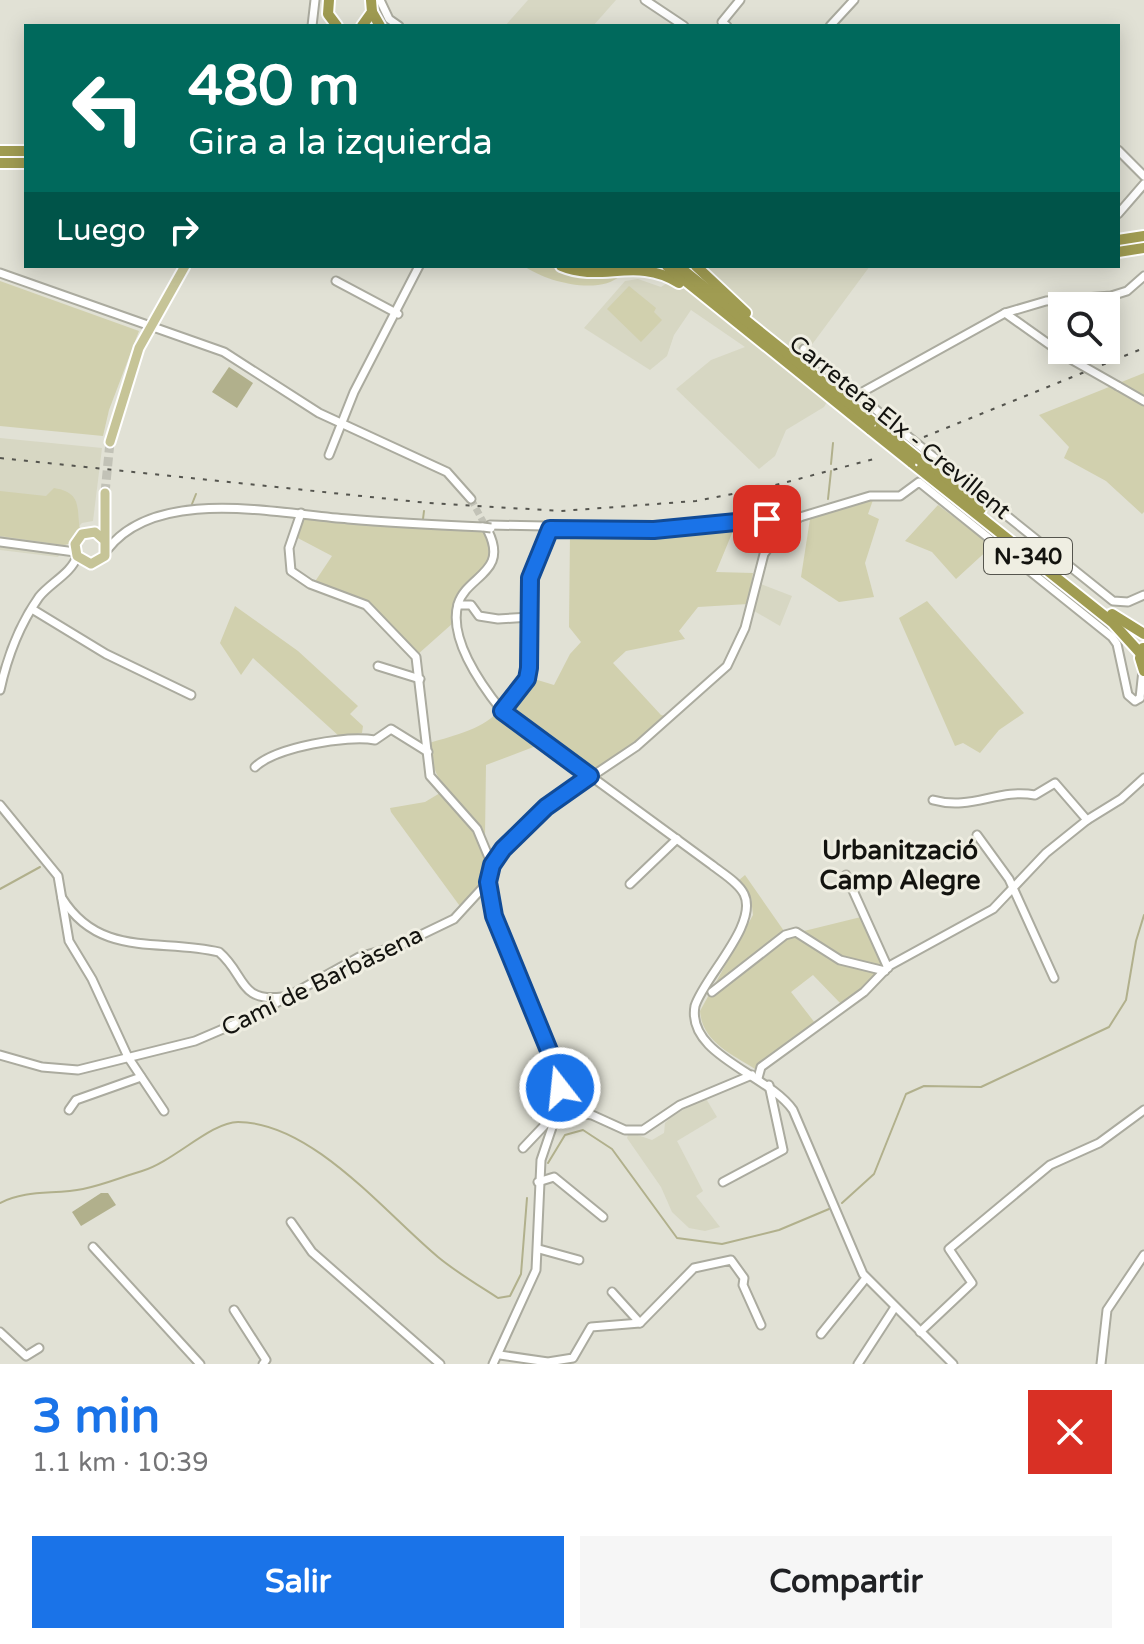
<!DOCTYPE html>
<html lang="es">
<head>
<meta charset="utf-8">
<style>
  body { margin:0; font-family:"Varela Round",sans-serif; background:#f6f6f6; color:#202124; height:100vh; display:flex; flex-direction:column; font-size:30px; white-space:nowrap }
  * { box-sizing:border-box; margin:0 }
  p { font-size:26px; color:#757577 }
  .icon { flex:none; width:44px; height:44px; fill:none; stroke:currentColor; stroke-width:2; stroke-linecap:round; stroke-linejoin:round }
  .map { position:relative; height:1364px; overflow:hidden }
  .sheet { display:flex; flex-direction:column; background:#fff; flex:1 }
  .sheet>* { flex:none }
  .hud { position:absolute; left:24px; top:24px; width:1096px; height:244px; border-radius:0px; box-shadow:0 4px 20px #0003; background:#00695c; color:#fff; overflow:hidden }
  .fabs { position:absolute; left:1048px; top:292px; display:grid; gap:16px }
  .fabs a { display:grid; place-items:center; width:72px; height:72px; border-radius:0px; background:#fff; box-shadow:0 4px 20px #0003; font-size:40px }
  .pin { position:absolute; display:grid; place-items:center; width:68px; height:68px; color:#fff; margin:-34px; border-radius:16px; box-shadow:0 4px 12px #0006 }
  .me { position:absolute; width:88px; margin:-44px; rotate:344deg; stroke-linejoin:round; filter:drop-shadow(0 0 6px #0008) }
  .turn { display:flex; align-items:center; gap:28px; height:168px; padding:0 32px; font-size:36px }
  .turn .icon { width:104px; height:104px; stroke-width:2.5 }
  .turn b { display:block; font-size:56px; line-height:68px }
  .then { display:flex; align-items:center; height:76px; padding:0 32px; background:#0003; gap:16px; font-size:30px }
  .round { display:grid; place-items:center; flex:none; width:84px; height:84px; border-radius:0px; background:#f6f6f6 }
  .headline { display:flex; align-items:center; justify-content:space-between; height:136px; padding:0 32px }
  h1 { font-size:48px; font-weight:800; line-height:60px; color:#1a73e8 }
  .action { display:flex; gap:16px; margin-top:auto; padding:16px 32px }
  .action a { flex:1; height:92px; border-radius:0px; background:#1a73e8; color:#fff; font-size:32px; font-weight:800; line-height:92px; text-align:center }
  .action a+a { background:#f6f6f6; color:#202124 }
  .map>svg:first-child { display:block }
</style>
</head>
<body>
<div class="map">
<svg width="1144" height="1364" viewBox="0 0 1144 1364">
  <rect width="100%" height="100%" fill="#e1e1d5"/>
  <g fill="#d7d7c3">
    <path d="M 528,0 L 616,0 L 593,26 L 505,26 Z"/>
    <path d="M 692,266 L 870,266 L 805,354 L 837,385 L 824,407 L 786,430 L 775,456 L 759,469 L 676,389 L 711,360 L 745,347 L 691,310 L 674,335 L 667,356 L 650,370 L 584,328 L 625,281 L 638,279 L 661,287 Z"/>
    <path d="M 0,438 L 102,448 L 93,521 L 82,523 L 75,530 L 72,547 L 68,542 L 58,557 L 0,550 Z"/>
    <path d="M 761,584 L 792,596 L 780,626 L 754,611 Z"/>
    <path d="M 705,1097 L 717,1117 L 677,1141 L 703,1191 L 696,1196 L 720,1227 L 705,1231 L 689,1228 L 672,1212 L 661,1187 L 627,1138 L 629,1132 L 652,1140 L 664,1133 L 665,1123 L 671,1117 Z"/>
  </g>
  <g fill="#d1d0ae">
    <path d="M 524,266 L 551,266 L 583,276 L 621,275 C 600,296 546,282 524,266 Z"/>
    <path d="M 0,281 L 139,331 L 109,410 L 103,436 L 0,426 Z"/>
    <path d="M 629,286 L 656,308 L 654,312 L 662,320 L 641,342 L 607,309 Z"/>
    <path d="M 1144,373 L 1144,512 L 1142,514 L 1106,481 L 1064,458 L 1069,447 L 1039,415 Z"/>
    <path d="M 54,488 C 85,493 75,511 81,534 L 74,543 L 63,545 L 0,536 L 0,491 L 46,496 Z"/>
    <path d="M 873,500 L 868,514 L 879,519 L 865,563 L 874,597 L 839,602 L 801,577 L 810,519 Z"/>
    <path d="M 938,505 L 992,546 L 956,579 L 932,552 L 905,541 Z"/>
    <path d="M 303,518 L 484,529 C 501,569 475,572 455,599 L 453,623 L 417,655 L 357,601 L 314,583 L 332,556 L 294,536 Z"/>
    <path d="M 735,526 L 716,572 L 753,573 L 748,604 L 698,607 L 679,631 L 685,639 L 626,651 L 613,663 L 661,715 L 666,716 L 624,751 L 583,775 L 554,754 L 550,757 L 536,746 L 486,765 L 485,836 C 460,800 433,790 429,743 C 488,727 491,722 531,678 L 554,685 L 570,654 L 581,642 L 569,627 L 570,533 L 657,533 Z"/>
    <path d="M 927,601 L 1024,713 L 999,730 L 980,753 L 963,743 L 955,746 L 899,618 Z"/>
    <path d="M 235,606 L 298,651 L 358,706 L 350,714 L 363,726 L 362,733 L 340,737 L 253,658 L 241,675 L 220,643 Z"/>
    <path d="M 440,793 C 481,834 507,858 462,909 L 391,812 L 390,808 L 425,802 Z"/>
    <path d="M 745,875 L 784,931 L 804,931 L 861,917 L 889,963 L 842,1005 L 813,975 L 791,992 L 815,1023 L 755,1069 C 732,1054 702,1042 700,1011 L 753,915 L 751,898 L 739,880 Z"/>
  </g>
  <g fill="#b1b08c">
    <path d="M 229,367 L 253,383 L 237,408 L 212,392 Z"/>
    <path d="M 101,1193 L 108,1193 L 116,1205 L 81,1226 L 72,1212 Z"/>
  </g>
  <g fill="none" stroke-linecap="round" stroke-linejoin="round">
    <g stroke="#b1b08c" stroke-width="2">
      <path d="M 831,464 L 833,443"/>
      <path d="M 828,499 L 831,471"/>
      <path d="M 192,504 L 196,494"/>
      <path d="M 423,519 L 424,511"/>
      <path d="M 0,889 L 40,867"/>
      <path d="M 548,1163 L 565,1135 L 583,1130 L 612,1149 L 677,1238 L 722,1244 L 779,1230 L 829,1209"/>
      <path d="M 0,1203 C 27,1189 54,1195 83,1189 C 103,1185 122,1177 142,1171 C 173,1162 211,1122 238,1122 C 312,1122 385,1213 438,1257 C 456,1272 478,1285 498,1298 L 510,1296 L 521,1274 L 527,1198"/>
      <path d="M 842,1203 L 874,1174 L 906,1094 L 924,1086 L 981,1087 L 1109,1027 L 1126,1000 L 1136,941 L 1144,915"/>
    </g>
    <path stroke="#c2c2b7" stroke-width="7" stroke-dasharray="7 3.5" stroke-linecap="butt" d="M 471,499 L 487,529"/>
    <path stroke="#c2c2b7" stroke-width="9" stroke-dasharray="9 4.5" stroke-linecap="butt" d="M 105,493 L 110,442"/>
    <defs>
      <g id="minor">
        <path d="M 380,0 L 389,19 L 399,26"/>
        <path d="M 645,0 L 684,26"/>
        <path d="M 312,26 L 315,0"/>
        <path d="M 727,26 L 722,22 L 740,0"/>
        <path d="M 830,26 L 854,0"/>
        <path d="M 1118,150 L 1144,176"/>
        <path d="M 1118,214 L 1144,184"/>
        <path d="M 0,273 L 224,352 L 319,413 L 447,472 L 471,499"/>
        <path d="M 336,281 L 398,314"/>
        <path d="M 1005,313 L 1067,357"/>
        <path d="M 804,349 L 894,425"/>
        <path d="M 1118,386 L 1144,401"/>
        <path d="M 857,395 L 1005,313 L 1046,301 L 1111,296 L 1127,291 L 1144,276"/>
        <path d="M 329,455 L 354,392 L 419,266"/>
        <path d="M 936,459 L 1113,601 L 1128,602 L 1144,595"/>
        <path d="M 301,513 L 289,548 L 291,571 L 310,584 L 366,605 L 416,657 L 430,776 L 477,829 L 492,865"/>
        <path d="M 490,525 L 647,528 L 747,517 L 800,517 L 870,496 L 900,496 L 919,482 L 1112,637 L 1117,644 L 1128,695 L 1135,701 L 1140,698"/>
        <path d="M 488,531 C 509,573 467,575 458,604 C 448,639 482,686 502,711 L 712,865 C 722,873 738,882 744,894 C 759,924 704,977 695,1006 C 686,1055 768,1074 793,1110 L 863,1274 L 953,1364"/>
        <path d="M 0,542 L 75,552"/>
        <path d="M 107,550 C 156,485 279,514 348,519 C 393,523 438,525 483,527"/>
        <path d="M 458,605 L 471,605 L 479,616 L 498,619 L 530,617"/>
        <path d="M 32,609 L 106,654 L 191,695"/>
        <path d="M 378,666 L 420,679"/>
        <path d="M 0,690 C 7,658 20,624 39,597 C 50,583 72,573 77,556"/>
        <path d="M 1140,698 L 1143,670"/>
        <path d="M 502,711 L 527,679 L 530,578 L 550,527"/>
        <path d="M 255,767 C 276,747 347,735 375,740 L 391,729 L 428,752"/>
        <path d="M 933,800 C 972,811 998,788 1035,795 L 1055,783 L 1087,820"/>
        <path d="M 0,805 L 58,876 L 69,941 L 92,979 L 128,1057 L 164,1111"/>
        <path d="M 977,835 L 1009,879 L 1054,978"/>
        <path d="M 846,875 L 888,968"/>
        <path d="M 630,884 L 677,839"/>
        <path d="M 62,898 C 100,959 161,938 219,952 C 246,975 238,1002 282,997"/>
        <path d="M 712,992 L 785,935 L 796,932 L 840,960 L 885,971"/>
        <path d="M 0,1055 L 42,1067 L 78,1070 L 195,1041 L 251,1017 L 359,957 L 398,946 L 454,919 L 487,883"/>
        <path d="M 758,1078 L 761,1067 L 864,992 L 889,966 L 993,909 L 1046,853 L 1087,820 L 1121,799 L 1144,778"/>
        <path d="M 69,1110 L 76,1100 L 141,1077"/>
        <path d="M 523,1148 L 559,1110 L 592,1115 L 625,1130 L 643,1130 L 680,1105 L 752,1075"/>
        <path d="M 538,1182 L 554,1177 L 603,1217"/>
        <path d="M 723,1182 L 783,1150 L 769,1085"/>
        <path d="M 291,1222 L 312,1252 L 440,1364"/>
        <path d="M 93,1247 L 200,1364"/>
        <path d="M 539,1249 L 579,1260"/>
        <path d="M 612,1292 L 640,1323"/>
        <path d="M 234,1310 L 266,1360 L 263,1364"/>
        <path d="M 0,1332 L 26,1356 L 39,1348"/>
        <path d="M 920,1332 L 972,1283 L 949,1249 L 1050,1165 L 1099,1143 L 1144,1110"/>
        <path d="M 821,1334 L 866,1278"/>
        <path d="M 500,1355 L 548,1362 L 573,1358 L 591,1327 L 640,1323 L 694,1268 L 731,1260 L 744,1278 L 743,1285 L 761,1325"/>
        <path d="M 493,1364 L 536,1270 L 541,1160 L 561,1101 L 559,1079 L 550,1053 L 494,916 L 488,882 L 492,865 L 503,849 L 546,807 L 637,746 L 727,666 L 745,628 L 764,554 L 781,530 L 800,517"/>
        <path d="M 858,1364 L 895,1307"/>
        <path d="M 1101,1364 L 1107,1310 L 1144,1255"/>
      </g>
      <g id="major">
        <path d="M 110,442 L 139,348 L 185,266"/>
        <path d="M 104,540 L 95,532 L 82,534 L 75,544 L 77,556 L 91,564 L 105,556 L 105,493"/>
      </g>
      <g id="highway">
        <path d="M 329,0 L 328,14 L 337,26"/>
        <path d="M 372,12 L 380,26"/>
        <path d="M 362,26 L 372,12 L 371,0"/>
        <path d="M 0,151 L 26,151"/>
        <path d="M 0,163 L 26,163"/>
        <path d="M 1118,240 L 1144,236"/>
        <path d="M 1118,252 L 1144,248"/>
        <path d="M 561,266 C 601,283 637,256 679,283"/>
        <path d="M 667,266 L 871,430"/>
        <path d="M 678,266 L 880,428"/>
        <path d="M 696,266 L 746,313"/>
        <path d="M 921,461 L 981,509"/>
        <path d="M 911,462 L 1112,622 L 1141,654"/>
        <path d="M 1112,614 L 1144,634"/>
        <path d="M 1143,648 L 1140,658 L 1144,671"/>
      </g>
    </defs>
    <use href="#minor" stroke="#abab9f" stroke-width="11"/>
    <use href="#major" stroke="#fff" stroke-width="13"/>
    <use href="#highway" stroke="#fff" stroke-width="14"/>
    <use href="#minor" stroke="#fff" stroke-width="7"/>
    <use href="#major" stroke="#c6c497" stroke-width="9"/>
    <use href="#highway" stroke="#a09c52" stroke-width="10"/>
    <g stroke="#55554f" stroke-width="2" stroke-dasharray="4 8" stroke-linecap="butt">
      <path d="M 924,437 L 1144,348"/>
      <path d="M 0,458 L 428,503 L 561,511 L 696,501 L 768,487 L 874,459"/>
    </g>
    <defs>
      <g id="minor-bridge">
        <path d="M 1067,357 L 1118,386"/>
        <path d="M 894,425 L 936,459"/>
        <path d="M 483,527 L 491,528"/>
      </g>
      <g id="highway-bridge">
        <path d="M 880,428 L 921,461"/>
        <path d="M 871,430 L 911,462"/>
      </g>
    </defs>
    <use href="#minor-bridge" stroke="#abab9f" stroke-width="11" stroke-linecap="butt"/>
    <use href="#highway-bridge" stroke="#fff" stroke-width="14" stroke-linecap="butt"/>
    <use href="#minor-bridge" stroke="#fff" stroke-width="7"/>
    <use href="#highway-bridge" stroke="#a09c52" stroke-width="10"/>
  </g>
  <g fill="none" stroke-linecap="round" stroke-linejoin="round">
    <defs>
      <path id="route" d="M 560,1088 L 550,1053 L 494,916 L 488,882 L 492,865 L 503,849 L 546,807 L 590,776 L 502,711 L 527,679 L 529,668 L 530,578 L 550,529 L 654,530 L 767,519"/>
    </defs>
    <use href="#route" stroke="#114b97" stroke-width="20"/>
    <use href="#route" stroke="#1a73e8" stroke-width="14"/>
  </g>
  <g text-anchor="middle" stroke-width="6" stroke-linejoin="round" paint-order="stroke">
    <rect fill="#efeee2" stroke="#55554e" stroke-width="2" x="984" y="538" width="88" height="36" rx="6"/>
    <g font-size="22" font-weight="bold" fill="#13130f">
      <text x="1028" y="564">N-340</text>
    </g>
    <g font-size="24" fill="#13130f" stroke="#efeee2">
      <text transform="translate(900 427) rotate(39)" y="8">Carretera Elx - Crevillent</text>
      <text transform="translate(322 981) rotate(-26)" y="8">Camí de Barbàsena</text>
    </g>
    <g font-size="26" font-weight="bold" fill="#13130f" stroke="#efeee2">
      <text x="900" y="859">Urbanització<tspan x="900" dy="30">Camp Alegre</tspan></text>
    </g>
  </g>
</svg>
<div class="fabs">
<a><svg class="icon" aria-label="search" viewBox="0 0 24 24"><circle cx="10" cy="10" r="6"/><path d="M15 15l6 6"/></svg></a>
</div>
<div class="pin" style="left:767px;top:519px;background:#d93025"><svg class="icon" aria-label="arrive" viewBox="0 0 24 24"><path d="M6 21V4h12l-3 4 3 4H6"/></svg></div>
<svg class="me" style="left:560px;top:1088px" viewBox="-20 -20 40 40"><circle r="17" fill="#1a73e8" stroke="#fff" stroke-width="3"/><path d="M0-11L8 9 0 5-8 9z" fill="#fff"/></svg>
<div class="hud">
<div class="turn"><svg class="icon" aria-label="left" viewBox="0 0 24 24"><path d="M17 20v-9H6M10 6l-5 5 5 5"/></svg><div><b>480 m</b>Gira a la izquierda</div></div>
<div class="then">Luego<svg class="icon" aria-label="right" viewBox="0 0 24 24"><path d="M7 20v-9h11M14 6l5 5-5 5"/></svg></div>
</div>
</div>
<section class="sheet">
<div class="headline"><div><h1>3 min</h1><p>1.1 km · 10:39</p></div><a class="round" style="background:#d93025;color:#fff"><svg class="icon" aria-label="close" viewBox="0 0 24 24"><path d="M6 6l12 12M18 6L6 18"/></svg></a></div>
<div class="action"><a>Salir</a><a>Compartir</a></div>
</section>
</body>
</html>
